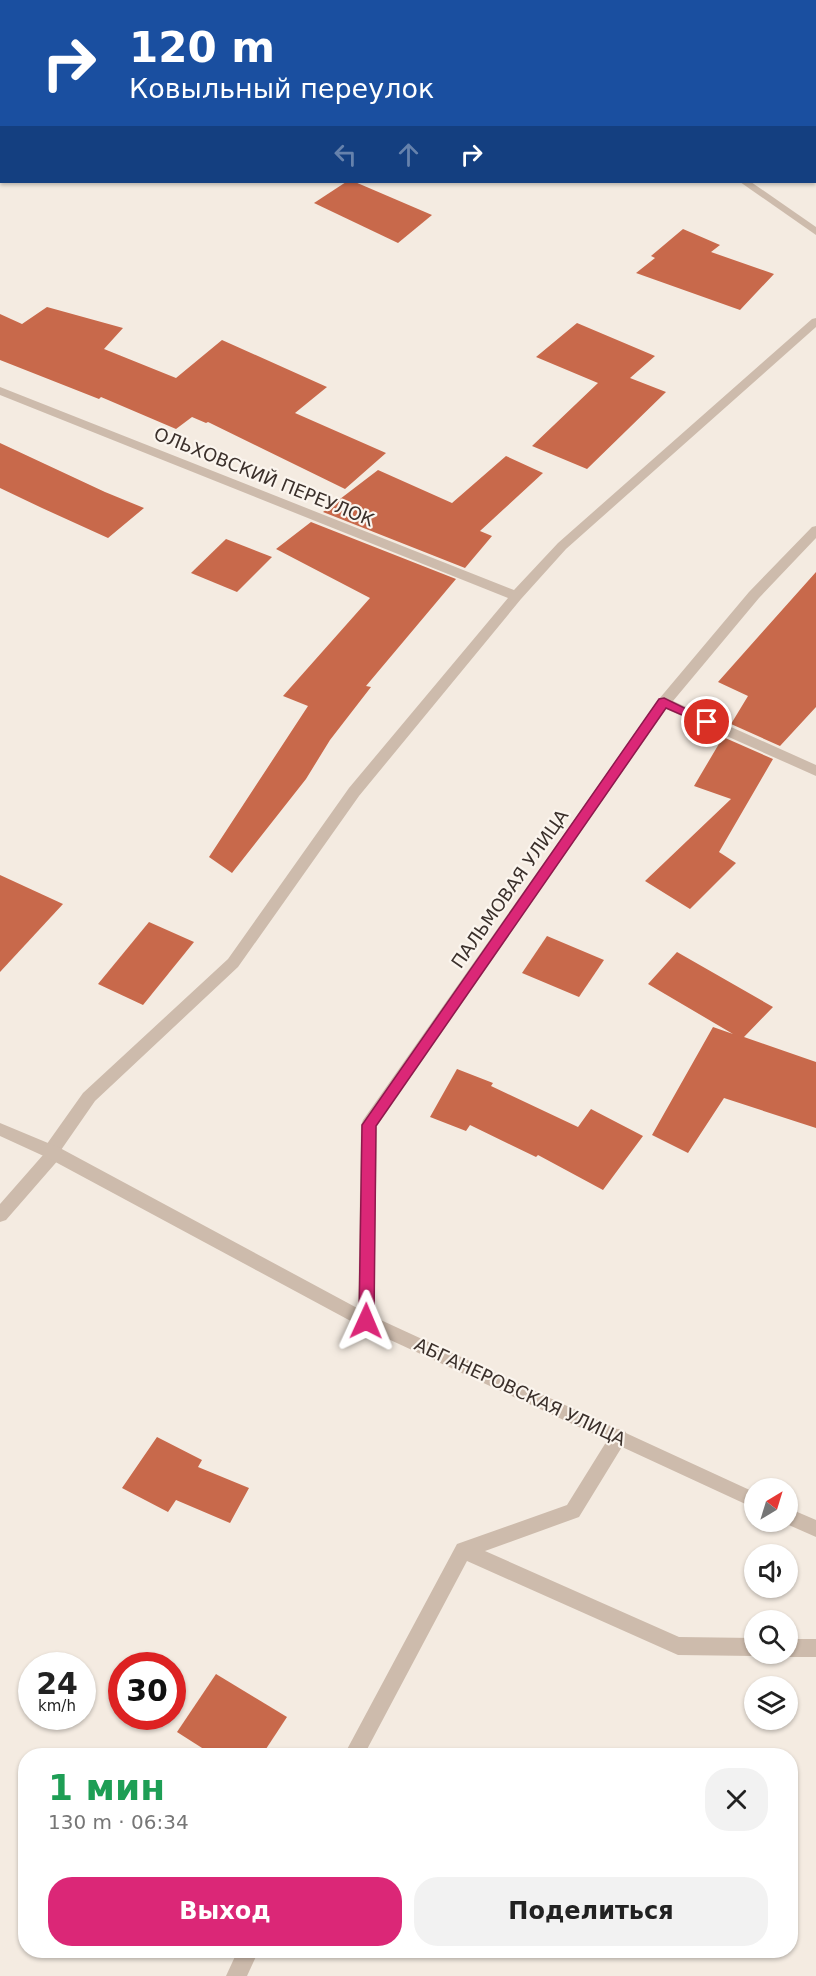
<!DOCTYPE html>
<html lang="ru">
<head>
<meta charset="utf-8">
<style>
  body { margin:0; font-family:"DejaVu Sans",sans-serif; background:#f2f2f2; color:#222; height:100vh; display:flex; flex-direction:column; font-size:22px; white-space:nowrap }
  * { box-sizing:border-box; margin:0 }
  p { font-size:20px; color:#767676 }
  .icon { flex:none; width:33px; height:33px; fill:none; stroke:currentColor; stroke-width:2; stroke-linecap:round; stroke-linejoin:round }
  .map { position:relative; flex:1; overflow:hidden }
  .side { position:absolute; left:18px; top:1748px; width:780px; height:210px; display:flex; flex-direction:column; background:#fff; border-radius:24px; box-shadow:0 2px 4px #0004 }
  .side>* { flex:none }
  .top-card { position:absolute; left:0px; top:0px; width:816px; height:183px; box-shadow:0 2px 4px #0004; background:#1a4fa0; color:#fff; overflow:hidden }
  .needle { width:39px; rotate:38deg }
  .buttons { position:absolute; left:744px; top:1478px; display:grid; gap:12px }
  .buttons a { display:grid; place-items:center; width:54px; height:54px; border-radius:50%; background:#fff; box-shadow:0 2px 4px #0004; font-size:30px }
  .speed { position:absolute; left:18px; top:1652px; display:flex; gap:12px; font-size:30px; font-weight:700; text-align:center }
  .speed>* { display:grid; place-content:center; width:78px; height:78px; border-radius:50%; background:#fff; box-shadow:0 2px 4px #0004; line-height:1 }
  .speed small { font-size:15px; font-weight:400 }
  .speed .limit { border:9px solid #d22; background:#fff; color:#111 }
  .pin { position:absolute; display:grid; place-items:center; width:51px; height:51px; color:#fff; margin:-26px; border:3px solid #fff; border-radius:50%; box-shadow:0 2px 6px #0007 }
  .me { position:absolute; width:66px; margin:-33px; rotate:1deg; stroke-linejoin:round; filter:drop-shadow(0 0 4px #0008) }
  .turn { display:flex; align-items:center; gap:21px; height:126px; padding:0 30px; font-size:27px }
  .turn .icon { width:78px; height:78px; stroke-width:2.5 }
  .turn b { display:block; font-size:42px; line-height:51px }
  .lanes { display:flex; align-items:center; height:57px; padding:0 30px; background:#0003; justify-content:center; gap:30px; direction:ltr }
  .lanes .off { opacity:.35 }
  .round { display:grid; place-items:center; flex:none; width:63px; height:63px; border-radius:24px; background:#f2f2f2 }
  .summary { display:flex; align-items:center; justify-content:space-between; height:102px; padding:0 30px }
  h1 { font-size:36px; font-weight:600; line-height:45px; color:#1e9e55 }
  .action { display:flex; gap:12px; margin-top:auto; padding:12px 30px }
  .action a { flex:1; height:69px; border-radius:24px; background:#db2777; color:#fff; font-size:24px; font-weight:600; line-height:69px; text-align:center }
  .action a+a { background:#f2f2f2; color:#222 }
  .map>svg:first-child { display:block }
</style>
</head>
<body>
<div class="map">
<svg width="816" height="1976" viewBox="0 0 816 1976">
  <rect width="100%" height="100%" fill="#f4ebe1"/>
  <g fill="#c8694b">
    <path d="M 346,182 L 355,182 L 432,215 L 398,243 L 314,203 Z"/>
    <path d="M 683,229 L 720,245 L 711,252 L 774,274 L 740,310 L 636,273 L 655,258 L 651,256 Z"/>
    <path d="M 47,307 L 123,328 L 104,349 L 176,378 L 222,340 L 327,387 L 295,413 L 386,453 L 345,489 L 208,422 L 206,423 L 192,417 L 176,429 L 101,397 L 99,399 L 0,360 L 0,314 L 22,324 Z"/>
    <path d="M 577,323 L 655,356 L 630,378 L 666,392 L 587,469 L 532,446 L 598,383 L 536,357 Z"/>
    <path d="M 0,443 L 105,492 L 144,508 L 108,538 L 42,508 L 0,488 Z"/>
    <path d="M 506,456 L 543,473 L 480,531 L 492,536 L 465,568 L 323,512 L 378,470 L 452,503 Z"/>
    <path d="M 311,522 L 456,579 L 366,686 L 371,687 L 330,740 L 306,779 L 232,873 L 209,857 L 308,706 L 283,696 L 370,598 L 276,549 Z"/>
    <path d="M 226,539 L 272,557 L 237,592 L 191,573 Z"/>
    <path d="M 816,572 L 816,707 L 780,746 L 731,724 L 748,696 L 718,682 Z"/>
    <path d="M 723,737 L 773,759 L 719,852 L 736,863 L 690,909 L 645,881 L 731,799 L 694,786 Z"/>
    <path d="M 0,875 L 63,904 L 0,972 Z"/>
    <path d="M 149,922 L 194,942 L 143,1005 L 98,984 Z"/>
    <path d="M 547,936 L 604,960 L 579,997 L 522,973 Z"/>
    <path d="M 677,952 L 773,1007 L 744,1037 L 816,1062 L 816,1128 L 724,1098 L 688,1153 L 652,1135 L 713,1027 L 733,1034 L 648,984 Z"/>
    <path d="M 457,1069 L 493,1083 L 491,1086 L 578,1127 L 591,1109 L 643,1136 L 603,1190 L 538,1155 L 536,1157 L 470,1125 L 466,1131 L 430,1117 Z"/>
    <path d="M 157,1437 L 202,1460 L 198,1467 L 249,1488 L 230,1523 L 176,1500 L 168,1512 L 122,1488 Z"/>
    <path d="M 216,1674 L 287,1717 L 262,1755 L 213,1755 L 177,1732 Z"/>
  </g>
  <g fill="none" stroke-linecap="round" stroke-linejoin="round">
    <g fill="#cdbbac" fill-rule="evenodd">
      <path d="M 385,0 L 395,0 L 384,2 Z"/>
      <rect x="814" y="106" width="2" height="6"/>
      <path d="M 816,318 L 816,327 L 566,549 L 521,599 L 359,796 L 238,967 L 95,1101 L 61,1150 L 60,1158 L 6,1220 L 0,1222 L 0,1204 L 43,1155 L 44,1148 L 83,1093 L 228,959 L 349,788 L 508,598 L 0,395 L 0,387 L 514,590 L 558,543 L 812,319 Z"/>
      <path d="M 816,526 L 816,538 L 759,598 L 673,701 L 816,765 L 816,776 L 666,709 L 377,1126 L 374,1321 L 372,1326 L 366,1328 L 360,1326 L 358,1321 L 361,1125 L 363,1120 L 659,699 L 749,592 L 812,527 Z"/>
      <path d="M 619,1429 L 625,1431 L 628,1437 L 579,1517 L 485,1551 L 679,1637 L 754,1638 L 754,1653 L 761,1653 L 754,1656 L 678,1655 L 467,1561 L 364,1755 L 344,1755 L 457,1544 L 567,1505 L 613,1431 Z"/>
      <path d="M 788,1639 L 816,1639 L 816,1657 L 788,1657 L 781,1654 L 788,1653 Z"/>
      <path d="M 238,1950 L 259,1950 L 247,1976 L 226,1976 Z"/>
    </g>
    <g fill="#cdbbac" fill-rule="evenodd">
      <path d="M 241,0 L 254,0 L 255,2 L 242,2 Z"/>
      <path d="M 740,182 L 751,182 L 816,227 L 816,235 Z"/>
      <path d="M 0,1123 L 60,1148 L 372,1316 L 754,1492 L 754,1508 L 360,1326 L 48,1158 L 0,1136 Z"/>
      <path d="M 788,1508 L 816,1520 L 816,1537 L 782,1522 L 788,1521 Z"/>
    </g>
  </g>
  <path fill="#db2777" stroke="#8e194d" stroke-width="1.5" d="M 664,698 L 713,722 L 707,726 L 666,708 L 376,1126 L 374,1321 L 372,1326 L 361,1326 L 359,1321 L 362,1125 L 659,699 Z"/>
  <g text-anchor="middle" stroke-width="4.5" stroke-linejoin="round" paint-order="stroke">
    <g font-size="18" fill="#3b302b" stroke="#fbf5ee">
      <text transform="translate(264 477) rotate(22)" y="6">ОЛЬХОВСКИЙ ПЕРЕУЛОК</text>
      <text transform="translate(510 889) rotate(-55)" y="6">ПАЛЬМОВАЯ УЛИЦА</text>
      <text transform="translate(520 1392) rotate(25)" y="6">АБГАНЕРОВСКАЯ УЛИЦА</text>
    </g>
  </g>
</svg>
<div class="buttons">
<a><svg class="needle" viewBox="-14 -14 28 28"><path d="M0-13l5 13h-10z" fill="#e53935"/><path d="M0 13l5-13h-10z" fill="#767676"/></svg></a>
<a><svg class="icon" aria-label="sound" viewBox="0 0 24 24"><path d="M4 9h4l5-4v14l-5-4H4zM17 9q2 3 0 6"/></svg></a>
<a><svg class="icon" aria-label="search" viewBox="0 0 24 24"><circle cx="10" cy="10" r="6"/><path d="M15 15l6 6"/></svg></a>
<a><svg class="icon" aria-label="layers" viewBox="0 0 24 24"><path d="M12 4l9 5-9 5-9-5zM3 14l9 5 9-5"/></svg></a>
</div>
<div class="speed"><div>24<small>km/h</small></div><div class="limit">30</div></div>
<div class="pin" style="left:707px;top:722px;background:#d93025"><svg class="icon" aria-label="arrive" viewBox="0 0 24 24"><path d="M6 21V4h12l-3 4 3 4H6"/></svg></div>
<svg class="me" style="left:366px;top:1321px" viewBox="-20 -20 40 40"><path d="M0-17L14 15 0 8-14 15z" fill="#db2777" stroke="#fff" stroke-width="4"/></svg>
<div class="top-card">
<div class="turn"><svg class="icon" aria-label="right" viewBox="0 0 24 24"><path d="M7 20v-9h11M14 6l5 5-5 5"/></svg><div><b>120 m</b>Ковыльный переулок</div></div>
<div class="lanes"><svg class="icon off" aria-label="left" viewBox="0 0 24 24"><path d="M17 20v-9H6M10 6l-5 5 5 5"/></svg><svg class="icon off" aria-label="ahead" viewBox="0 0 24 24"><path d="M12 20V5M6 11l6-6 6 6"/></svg><svg class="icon" aria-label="right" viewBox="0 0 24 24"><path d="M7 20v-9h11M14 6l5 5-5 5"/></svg></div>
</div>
<section class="side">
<div class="summary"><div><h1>1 мин</h1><p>130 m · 06:34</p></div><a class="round"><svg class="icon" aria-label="close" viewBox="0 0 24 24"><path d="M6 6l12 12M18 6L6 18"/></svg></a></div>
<div class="action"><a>Выход</a><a>Поделиться</a></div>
</section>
</div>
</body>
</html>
